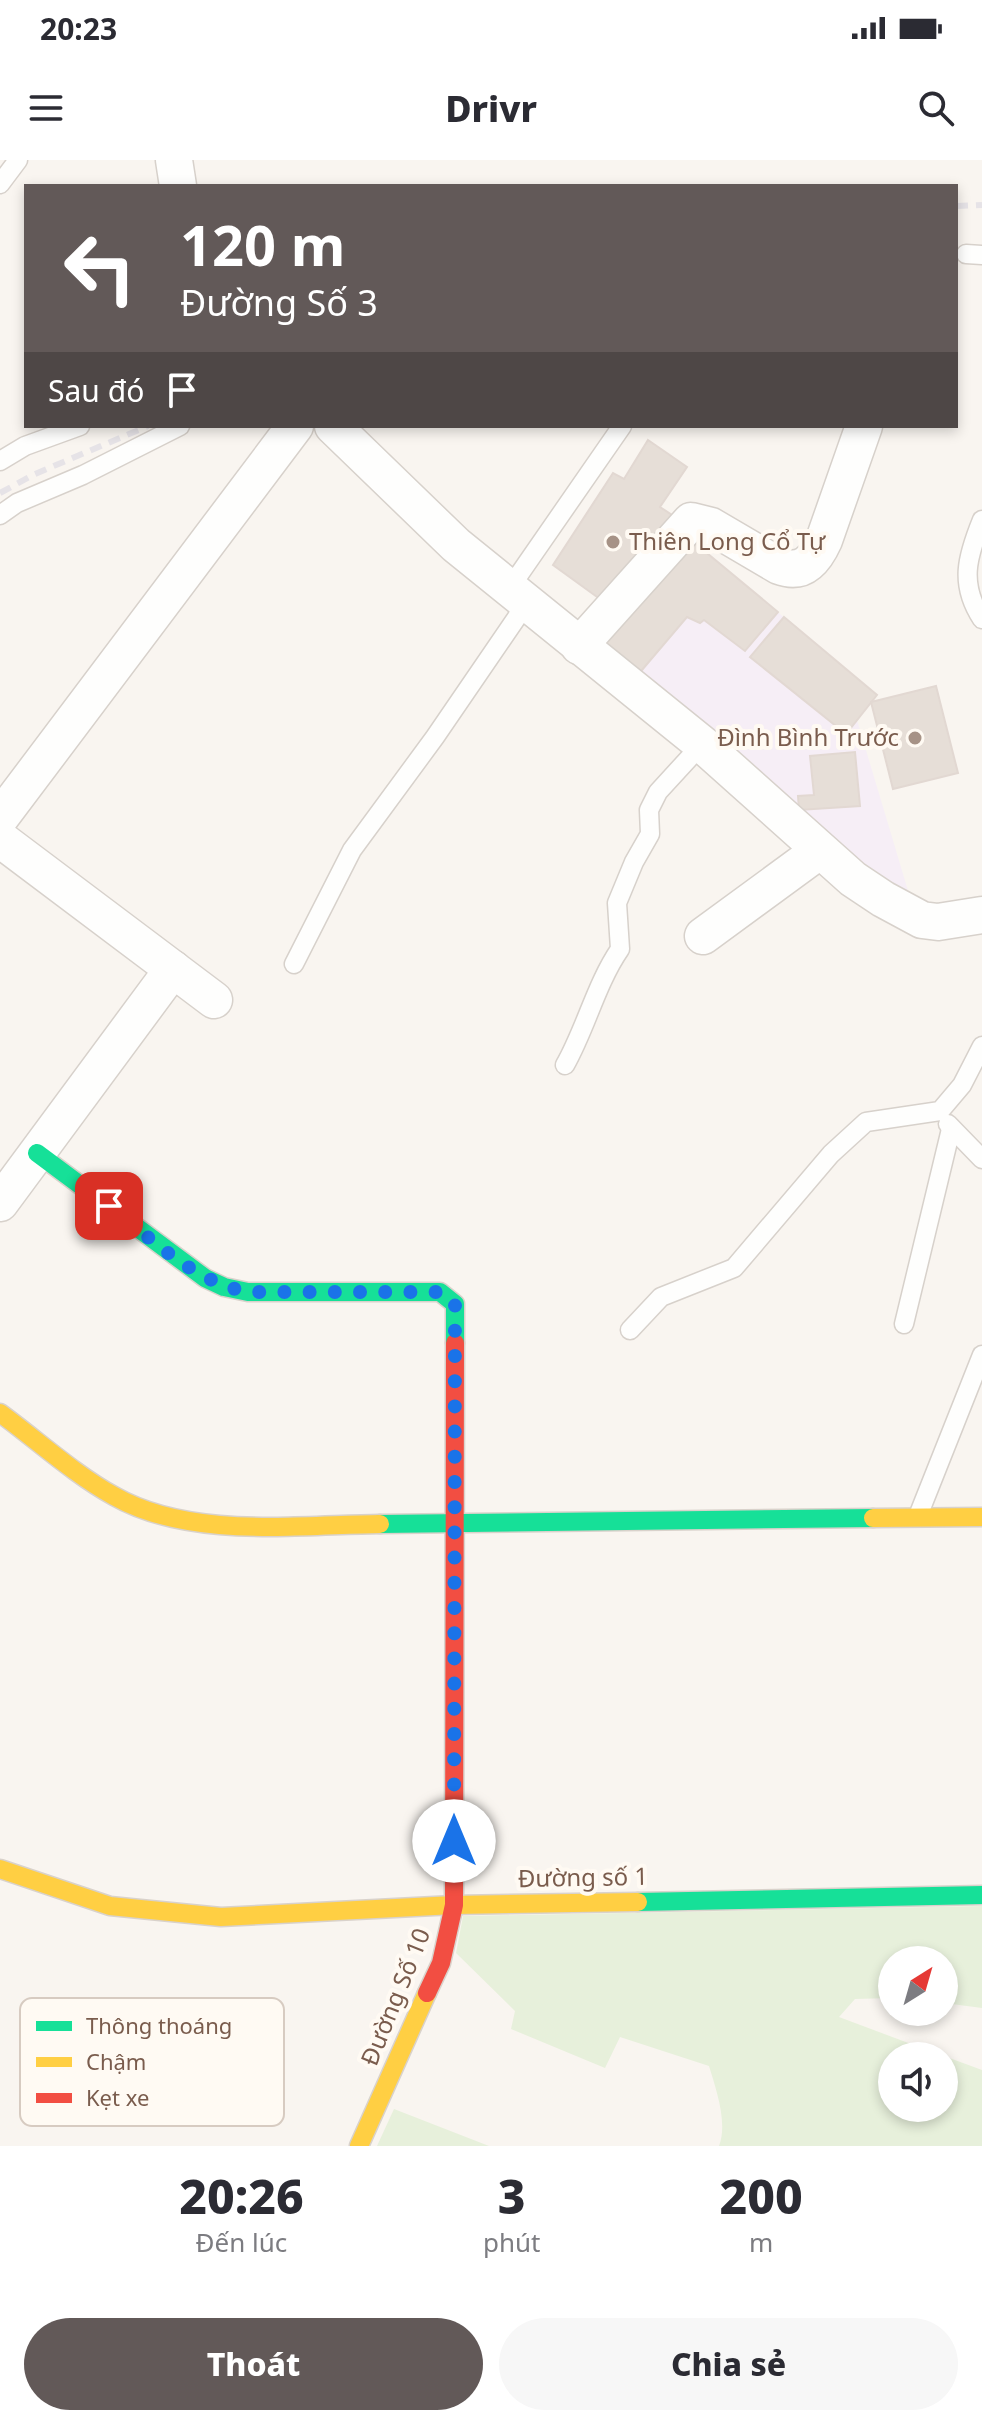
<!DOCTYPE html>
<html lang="vi">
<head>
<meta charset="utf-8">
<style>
  body { margin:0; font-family:"Noto Sans",sans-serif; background:#f7f7f7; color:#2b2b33; height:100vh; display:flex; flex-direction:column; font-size:30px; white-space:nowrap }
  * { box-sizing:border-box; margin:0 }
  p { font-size:26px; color:#7c7c81 }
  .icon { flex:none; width:44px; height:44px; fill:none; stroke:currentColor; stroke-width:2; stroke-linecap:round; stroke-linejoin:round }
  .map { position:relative; height:1986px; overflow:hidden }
  .sheet { display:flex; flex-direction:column; background:#fff; flex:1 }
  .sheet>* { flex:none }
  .guide { position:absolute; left:24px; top:24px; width:934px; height:244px; border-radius:0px; box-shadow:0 4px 12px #0003; background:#625958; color:#fff; overflow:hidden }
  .needle { width:52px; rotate:37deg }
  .buttons { position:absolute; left:878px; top:1786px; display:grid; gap:16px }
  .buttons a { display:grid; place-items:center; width:80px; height:80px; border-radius:50%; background:#fff; box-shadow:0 4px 12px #0003; font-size:40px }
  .pin { position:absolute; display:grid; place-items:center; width:68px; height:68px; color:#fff; margin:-34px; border-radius:16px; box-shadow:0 4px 12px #0006 }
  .me { position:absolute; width:88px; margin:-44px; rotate:0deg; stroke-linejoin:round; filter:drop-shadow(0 0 6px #0008) }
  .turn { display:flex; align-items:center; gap:28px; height:168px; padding:0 24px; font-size:36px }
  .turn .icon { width:104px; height:104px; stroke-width:2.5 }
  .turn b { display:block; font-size:56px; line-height:68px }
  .then { display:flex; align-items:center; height:76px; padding:0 24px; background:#0003; gap:16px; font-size:30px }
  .eta { display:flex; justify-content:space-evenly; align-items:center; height:136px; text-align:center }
  .eta b { font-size:48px; font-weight:800; line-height:56px }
  .primary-button { display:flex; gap:16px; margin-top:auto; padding:16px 24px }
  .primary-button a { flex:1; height:92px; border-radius:48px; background:#625958; color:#fff; font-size:32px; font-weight:800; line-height:92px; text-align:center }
  .primary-button a+a { background:#f7f7f7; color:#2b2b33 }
  .status { display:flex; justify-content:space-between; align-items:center; height:56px; padding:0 40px; background:#fff; direction:ltr }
  .status svg { height:22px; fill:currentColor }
  header { display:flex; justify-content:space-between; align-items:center; height:104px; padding:0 24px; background:#fff; font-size:36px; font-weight:800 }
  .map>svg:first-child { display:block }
</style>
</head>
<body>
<div class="status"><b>20:23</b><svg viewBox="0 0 49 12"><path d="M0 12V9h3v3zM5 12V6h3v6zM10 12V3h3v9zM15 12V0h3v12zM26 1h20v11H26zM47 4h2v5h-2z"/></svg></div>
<header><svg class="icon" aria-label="menu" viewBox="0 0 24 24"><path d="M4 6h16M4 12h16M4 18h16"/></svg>Drivr<svg class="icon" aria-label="search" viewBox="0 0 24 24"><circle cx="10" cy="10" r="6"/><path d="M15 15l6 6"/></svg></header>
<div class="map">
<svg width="982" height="1986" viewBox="0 0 982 1986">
  <rect width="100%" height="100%" fill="#f9f5f0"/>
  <path fill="#f6eef6" d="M 690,379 L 877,535 L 857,560 L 912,744 L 596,485 Z"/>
  <g fill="#e7f0db">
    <path d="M 982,1746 L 982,1848 L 944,1843 L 944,1800 L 892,1800 L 892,1838 L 855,1839 L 839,1857 L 943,1896 L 892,1896 L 892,1948 L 944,1948 L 944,1896 L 982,1910 L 982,1986 L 719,1986 C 728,1963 716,1929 709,1906 L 620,1877 L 605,1908 L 511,1869 L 515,1851 L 456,1793 L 463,1756 Z"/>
    <path d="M 394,1949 L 489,1986 L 377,1986 Z"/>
  </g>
  <g fill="#e6ded7" stroke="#e2d8d2" stroke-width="2">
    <path d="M 648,280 L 687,307 L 660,347 L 678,359 L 604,442 L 553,405 L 613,313 L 624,319 Z"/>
    <path d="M 690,379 L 778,452 L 745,491 L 704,460 L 700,463 L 687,457 L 636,517 L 596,485 Z"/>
    <path d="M 784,457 L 877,535 L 846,574 L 750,497 Z"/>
    <path d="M 936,526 L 958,613 L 893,629 L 871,542 Z"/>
    <path d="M 855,592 L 860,646 L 799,650 L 798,636 L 814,635 L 810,596 Z"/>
  </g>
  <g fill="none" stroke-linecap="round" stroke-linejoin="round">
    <defs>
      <g id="lane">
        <path d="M 0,24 L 18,0"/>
        <path d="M 966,94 L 982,95"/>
        <path d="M 0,301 L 25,286 L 80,266"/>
        <path d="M 0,355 L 17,343 L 83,315 L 180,266"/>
        <path d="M 982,360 C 967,397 959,424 982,459"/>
        <path d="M 509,429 L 622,266"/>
        <path d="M 294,804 L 352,690 L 435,577 L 526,444"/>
        <path d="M 565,905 C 586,868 596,824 620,789 L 617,743 L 634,702 L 650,674 L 649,650 L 658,632 L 702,584"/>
        <path d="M 948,964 L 982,999"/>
        <path d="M 904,1164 L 951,969"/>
        <path d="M 630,1170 L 661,1137 L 734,1108 L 831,994 L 866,962 L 940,951 L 962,925 L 982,886"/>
        <path d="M 918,1356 L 982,1195"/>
      </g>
      <g id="street">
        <path d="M 174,0 L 178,26"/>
        <path d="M 333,266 L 456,385 L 702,584 L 853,719 L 883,739 L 922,760 L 938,762 L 982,755"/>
        <path d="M 579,486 L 691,361 L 711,366 L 779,406 C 803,415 815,400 824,380 L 864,266"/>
        <path d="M 0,658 L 295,266"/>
        <path d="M 0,679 L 214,840"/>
        <path d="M 703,776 L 819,691"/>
        <path d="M 0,1043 L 173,809"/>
      </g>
      <g id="fast">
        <path d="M 37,993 L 205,1118 L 224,1127 L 248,1132 L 440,1132 L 455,1144 L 455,1183"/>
        <path d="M 380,1364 L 873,1358"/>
        <path d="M 638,1742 L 982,1735"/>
      </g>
      <g id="slow">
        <path d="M 0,1253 C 37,1280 74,1314 114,1336 C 189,1379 298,1365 380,1364"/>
        <path d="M 873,1358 L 982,1357"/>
        <path d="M 0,1709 L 110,1746 L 221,1757 L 454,1745 L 638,1742"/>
        <path d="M 359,1986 L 427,1833"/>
      </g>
      <path id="jam" d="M 427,1833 L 441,1803 L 454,1745 L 455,1183"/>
    </defs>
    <use href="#lane" stroke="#d7d1cb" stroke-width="21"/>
    <use href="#street" stroke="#d7d1cb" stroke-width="39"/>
    <use href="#fast" stroke="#d9d2cb" stroke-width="21"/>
    <use href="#slow" stroke="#d9d2cb" stroke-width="21"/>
    <use href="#jam" stroke="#d9d2cb" stroke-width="21"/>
    <use href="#lane" stroke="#fefefd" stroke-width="18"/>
    <use href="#street" stroke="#fefefd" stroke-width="36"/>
    <use href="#fast" stroke="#16e098" stroke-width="18"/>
    <use href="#slow" stroke="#ffcf43" stroke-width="18"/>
    <use href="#jam" stroke="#f24e42" stroke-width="18"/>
    <g stroke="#e6e3e7" stroke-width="6" stroke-dasharray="12 8" stroke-linecap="butt">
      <path d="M 956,46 L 982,45"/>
      <path d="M 0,333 L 35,314 L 148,266"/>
    </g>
  </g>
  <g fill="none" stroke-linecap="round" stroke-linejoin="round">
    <path stroke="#1a73e8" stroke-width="14" stroke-dasharray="0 25.2" d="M 109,1046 C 152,1079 194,1122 248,1132 L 440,1132 L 455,1144 L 454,1681"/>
  </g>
  <g fill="#a69286" stroke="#fffaf3" stroke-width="3">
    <circle cx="613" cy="382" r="8"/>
    <circle cx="915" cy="578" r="8"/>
  </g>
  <g text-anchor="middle" stroke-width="8" stroke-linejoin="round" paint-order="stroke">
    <g font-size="24" fill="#7a5c4d" stroke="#fffaf3" text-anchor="start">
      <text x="629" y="390">Thiên Long Cổ Tự</text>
      <text x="899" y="586" text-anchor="end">Đình Bình Trước</text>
    </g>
    <g font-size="24" fill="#7a5c4d" stroke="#fffaf3">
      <text transform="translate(583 1718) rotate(-1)" y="8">Đường số 1</text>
      <text transform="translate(396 1837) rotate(-68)" y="8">Đường Số 10</text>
    </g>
  </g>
  <rect x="20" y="1838" width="264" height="128" rx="12" fill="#fffaf3" stroke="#d7cbc1" stroke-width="2"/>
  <rect x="36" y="1861" width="36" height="10" fill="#16e098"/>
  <rect x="36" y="1897" width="36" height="10" fill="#ffcf43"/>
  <rect x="36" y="1933" width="36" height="10" fill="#f24e42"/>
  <g font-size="22" fill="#7a5c4d">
    <text x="86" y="1874">Thông thoáng</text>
    <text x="86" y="1910">Chậm</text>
    <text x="86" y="1946">Kẹt xe</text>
  </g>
</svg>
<div class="buttons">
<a><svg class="needle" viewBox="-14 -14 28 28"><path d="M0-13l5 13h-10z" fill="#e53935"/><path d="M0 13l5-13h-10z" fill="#7c7c81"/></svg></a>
<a><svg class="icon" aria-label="sound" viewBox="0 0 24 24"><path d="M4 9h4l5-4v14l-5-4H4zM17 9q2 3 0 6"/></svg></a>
</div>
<div class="pin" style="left:109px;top:1046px;background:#d93025"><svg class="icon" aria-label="arrive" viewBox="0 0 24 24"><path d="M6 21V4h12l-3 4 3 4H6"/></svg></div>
<svg class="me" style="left:454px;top:1681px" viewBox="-20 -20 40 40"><circle r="19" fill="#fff"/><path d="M0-13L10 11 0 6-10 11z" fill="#1a73e8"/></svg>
<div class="guide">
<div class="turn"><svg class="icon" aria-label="left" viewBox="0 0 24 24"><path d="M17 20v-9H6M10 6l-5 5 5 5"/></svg><div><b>120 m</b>Đường Số 3</div></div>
<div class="then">Sau đó<svg class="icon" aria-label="arrive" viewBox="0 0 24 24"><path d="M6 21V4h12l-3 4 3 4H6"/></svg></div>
</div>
</div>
<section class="sheet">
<div class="eta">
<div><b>20:26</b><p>Đến lúc</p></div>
<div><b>3</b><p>phút</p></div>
<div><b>200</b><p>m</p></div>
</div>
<div class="primary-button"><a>Thoát</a><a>Chia sẻ</a></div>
</section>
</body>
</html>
